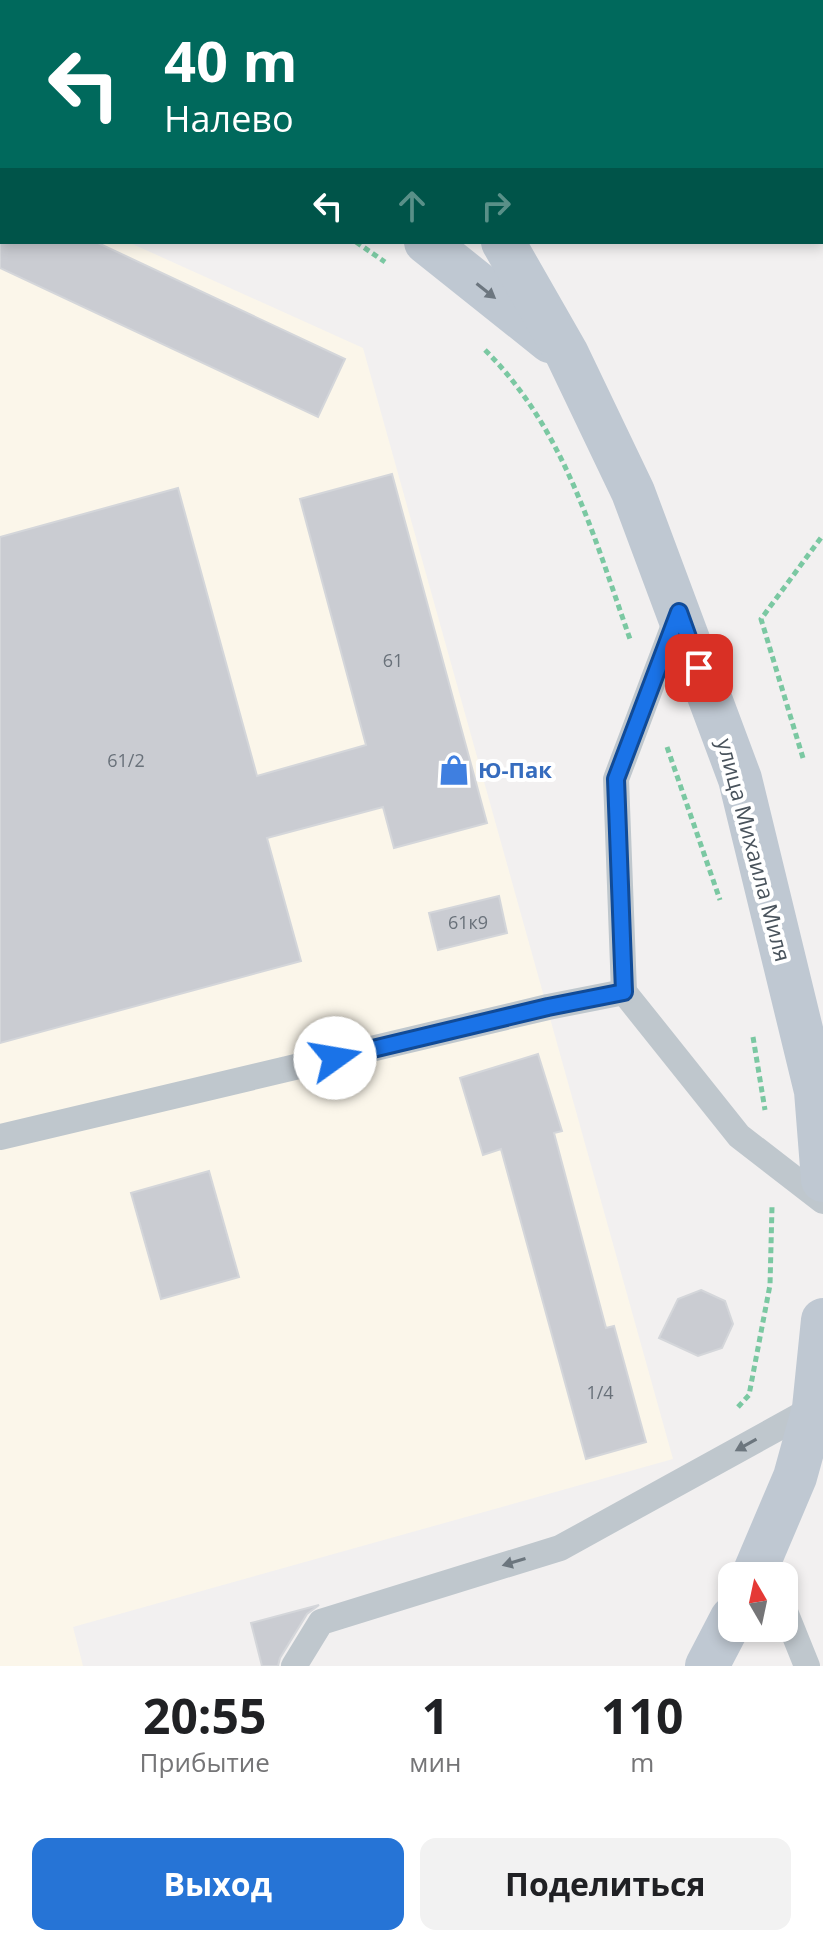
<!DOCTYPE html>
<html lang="ru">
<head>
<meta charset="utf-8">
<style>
  body { margin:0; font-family:"Open Sans",sans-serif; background:#f2f2f2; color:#202124; height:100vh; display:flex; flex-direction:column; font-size:30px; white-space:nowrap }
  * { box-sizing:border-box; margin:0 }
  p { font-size:26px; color:#757577 }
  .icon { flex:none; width:44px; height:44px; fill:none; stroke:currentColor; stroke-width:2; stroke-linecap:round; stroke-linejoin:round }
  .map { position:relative; height:1666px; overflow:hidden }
  .details { display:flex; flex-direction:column; background:#fff; flex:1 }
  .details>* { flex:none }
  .top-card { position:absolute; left:0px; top:0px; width:824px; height:244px; box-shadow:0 4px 12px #0003; background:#00695c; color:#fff; overflow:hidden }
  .needle { width:52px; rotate:351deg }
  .controls { position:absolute; left:718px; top:1562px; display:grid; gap:16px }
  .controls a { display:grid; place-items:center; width:80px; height:80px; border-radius:16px; background:#fff; box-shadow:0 4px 12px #0003; font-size:40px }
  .pin { position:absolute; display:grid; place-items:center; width:68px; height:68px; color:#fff; margin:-34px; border-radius:16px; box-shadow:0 4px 12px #0006 }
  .me { position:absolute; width:88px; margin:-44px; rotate:77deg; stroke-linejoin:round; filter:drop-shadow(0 0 6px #0008) }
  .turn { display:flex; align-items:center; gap:28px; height:168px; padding:0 32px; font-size:36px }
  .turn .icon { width:104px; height:104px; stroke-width:2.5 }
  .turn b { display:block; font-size:56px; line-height:68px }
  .lanes { display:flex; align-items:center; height:76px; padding:0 32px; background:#0003; justify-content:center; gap:40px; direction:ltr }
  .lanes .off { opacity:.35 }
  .eta { display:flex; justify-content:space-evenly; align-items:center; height:136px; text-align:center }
  .eta b { font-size:48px; font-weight:700; line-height:56px }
  .primary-button { display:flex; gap:16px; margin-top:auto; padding:16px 32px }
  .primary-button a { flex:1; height:92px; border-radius:16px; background:#2674d6; color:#fff; font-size:32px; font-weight:700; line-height:92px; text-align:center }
  .primary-button a+a { background:#f2f2f2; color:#202124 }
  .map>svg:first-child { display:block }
</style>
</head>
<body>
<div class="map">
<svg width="823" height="1666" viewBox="0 0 823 1666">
  <rect width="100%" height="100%" fill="#f2f0f0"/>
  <path fill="#fbf6ea" d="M 0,184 L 2,242 L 128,242 L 363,348 L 673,1459 L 73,1627 L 83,1666 L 0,1666 Z"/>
  <g fill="#caccd2" stroke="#d4d6da" stroke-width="2">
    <path d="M 0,242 L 96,242 L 345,359 L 318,417 L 0,268 Z"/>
    <path d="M 392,474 L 487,823 L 394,848 L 383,807 L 267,838 L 301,961 L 0,1043 L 0,537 L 178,488 L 257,776 L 366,745 L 300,499 Z"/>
    <path d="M 499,896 L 507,933 L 438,950 L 429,913 Z"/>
    <path d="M 538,1054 L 562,1131 L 554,1133 L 606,1328 L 614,1326 L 646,1442 L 586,1459 L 501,1149 L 483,1155 L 460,1078 Z"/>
    <path d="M 209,1171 L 239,1277 L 161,1299 L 131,1193 Z"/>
    <path d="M 701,1290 L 725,1301 L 733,1324 L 722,1348 L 698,1356 L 659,1338 L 678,1299 Z"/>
    <path d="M 319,1605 L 307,1614 L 280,1658 L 278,1666 L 262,1666 L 251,1623 Z"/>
  </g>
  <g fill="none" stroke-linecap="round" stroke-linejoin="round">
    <g stroke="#7bc8a2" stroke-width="5" stroke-dasharray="6 4" stroke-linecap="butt">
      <path d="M 0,44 L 2,45"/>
      <path d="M 356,242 L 385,262"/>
      <path d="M 485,350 C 564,428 594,537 630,639"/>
      <path d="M 667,747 L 720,900"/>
      <path d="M 803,758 L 761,619 L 823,535"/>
      <path d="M 753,1037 L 765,1110"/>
      <path d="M 738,1407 L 749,1395 L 770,1285 L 772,1207"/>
    </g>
    <g stroke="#bfc7cd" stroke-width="26">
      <path d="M 624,992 L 739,1136 L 823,1201"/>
      <path d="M 0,1137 L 548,1007 L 624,992 L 616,779 L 679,612"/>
      <path d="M 784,1609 L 807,1666"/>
      <path d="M 294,1666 L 321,1622 L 560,1548 L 814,1408"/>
    </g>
    <g stroke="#bfc8d2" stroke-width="44">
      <path d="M 28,0 L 31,2"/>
      <path d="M 375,0 L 376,2"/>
      <path d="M 426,242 L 550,341"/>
      <path d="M 503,242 L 567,354 L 633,492 L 740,779 L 816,1091 L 823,1180"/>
      <path d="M 753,1576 L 795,1477 L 814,1408 L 823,1320"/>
      <path d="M 707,1666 L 732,1618"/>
    </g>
  </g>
  <defs><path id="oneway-solid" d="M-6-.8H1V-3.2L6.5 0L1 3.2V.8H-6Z" transform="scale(2)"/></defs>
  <use fill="#6c767f" href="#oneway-solid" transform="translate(486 291) rotate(38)"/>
  <g fill="#6c767e">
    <use href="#oneway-solid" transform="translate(746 1445) rotate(151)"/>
    <use href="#oneway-solid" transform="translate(514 1562) rotate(163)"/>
  </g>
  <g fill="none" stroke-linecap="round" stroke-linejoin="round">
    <defs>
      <path id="route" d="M 335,1058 L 548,1007 L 624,992 L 616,779 L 679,612 L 699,668"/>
    </defs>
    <use href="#route" stroke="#114b97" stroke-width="20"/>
    <use href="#route" stroke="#1a73e8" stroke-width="14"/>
  </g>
  <defs>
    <symbol id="shop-bare" viewBox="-9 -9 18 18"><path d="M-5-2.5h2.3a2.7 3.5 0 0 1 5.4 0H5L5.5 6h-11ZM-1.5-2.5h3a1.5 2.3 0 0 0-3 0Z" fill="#3f7fe0" stroke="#fff" stroke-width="2.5" paint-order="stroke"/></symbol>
  </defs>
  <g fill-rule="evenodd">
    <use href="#shop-bare" x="432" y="748" width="44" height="44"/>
  </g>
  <g text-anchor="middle" stroke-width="8" stroke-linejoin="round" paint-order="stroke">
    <g font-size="18" fill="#69717a">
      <text x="393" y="667">61</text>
      <text x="126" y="767">61/2</text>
      <text x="468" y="929">61к9</text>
      <text x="600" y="1399">1/4</text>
    </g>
    <g font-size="22" font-weight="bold" fill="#366cbe" stroke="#fff" text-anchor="start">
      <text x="478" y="778">Ю-Пак</text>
    </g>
    <g font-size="22" fill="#49535c" stroke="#fff">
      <text transform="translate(754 850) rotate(75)" y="8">улица Михаила Миля</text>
    </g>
  </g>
</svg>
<div class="controls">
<a><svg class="needle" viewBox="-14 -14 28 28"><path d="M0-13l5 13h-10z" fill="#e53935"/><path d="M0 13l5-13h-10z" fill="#757577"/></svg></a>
</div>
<div class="pin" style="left:699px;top:668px;background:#d93025"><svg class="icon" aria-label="arrive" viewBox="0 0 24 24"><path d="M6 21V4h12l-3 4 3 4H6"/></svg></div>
<svg class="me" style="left:335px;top:1058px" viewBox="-20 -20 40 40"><circle r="19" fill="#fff"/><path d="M0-13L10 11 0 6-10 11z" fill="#1a73e8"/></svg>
<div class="top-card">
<div class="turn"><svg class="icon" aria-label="left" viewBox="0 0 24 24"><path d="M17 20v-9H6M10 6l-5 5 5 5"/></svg><div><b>40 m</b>Налево</div></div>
<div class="lanes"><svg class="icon" aria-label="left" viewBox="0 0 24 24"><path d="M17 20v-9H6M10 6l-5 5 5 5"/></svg><svg class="icon off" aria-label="ahead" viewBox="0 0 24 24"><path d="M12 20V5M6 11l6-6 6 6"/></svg><svg class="icon off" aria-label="right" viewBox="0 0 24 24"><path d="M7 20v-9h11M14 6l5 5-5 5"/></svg></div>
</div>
</div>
<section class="details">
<div class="eta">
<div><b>20:55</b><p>Прибытие</p></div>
<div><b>1</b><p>мин</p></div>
<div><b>110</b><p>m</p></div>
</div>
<div class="primary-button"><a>Выход</a><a>Поделиться</a></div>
</section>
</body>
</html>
